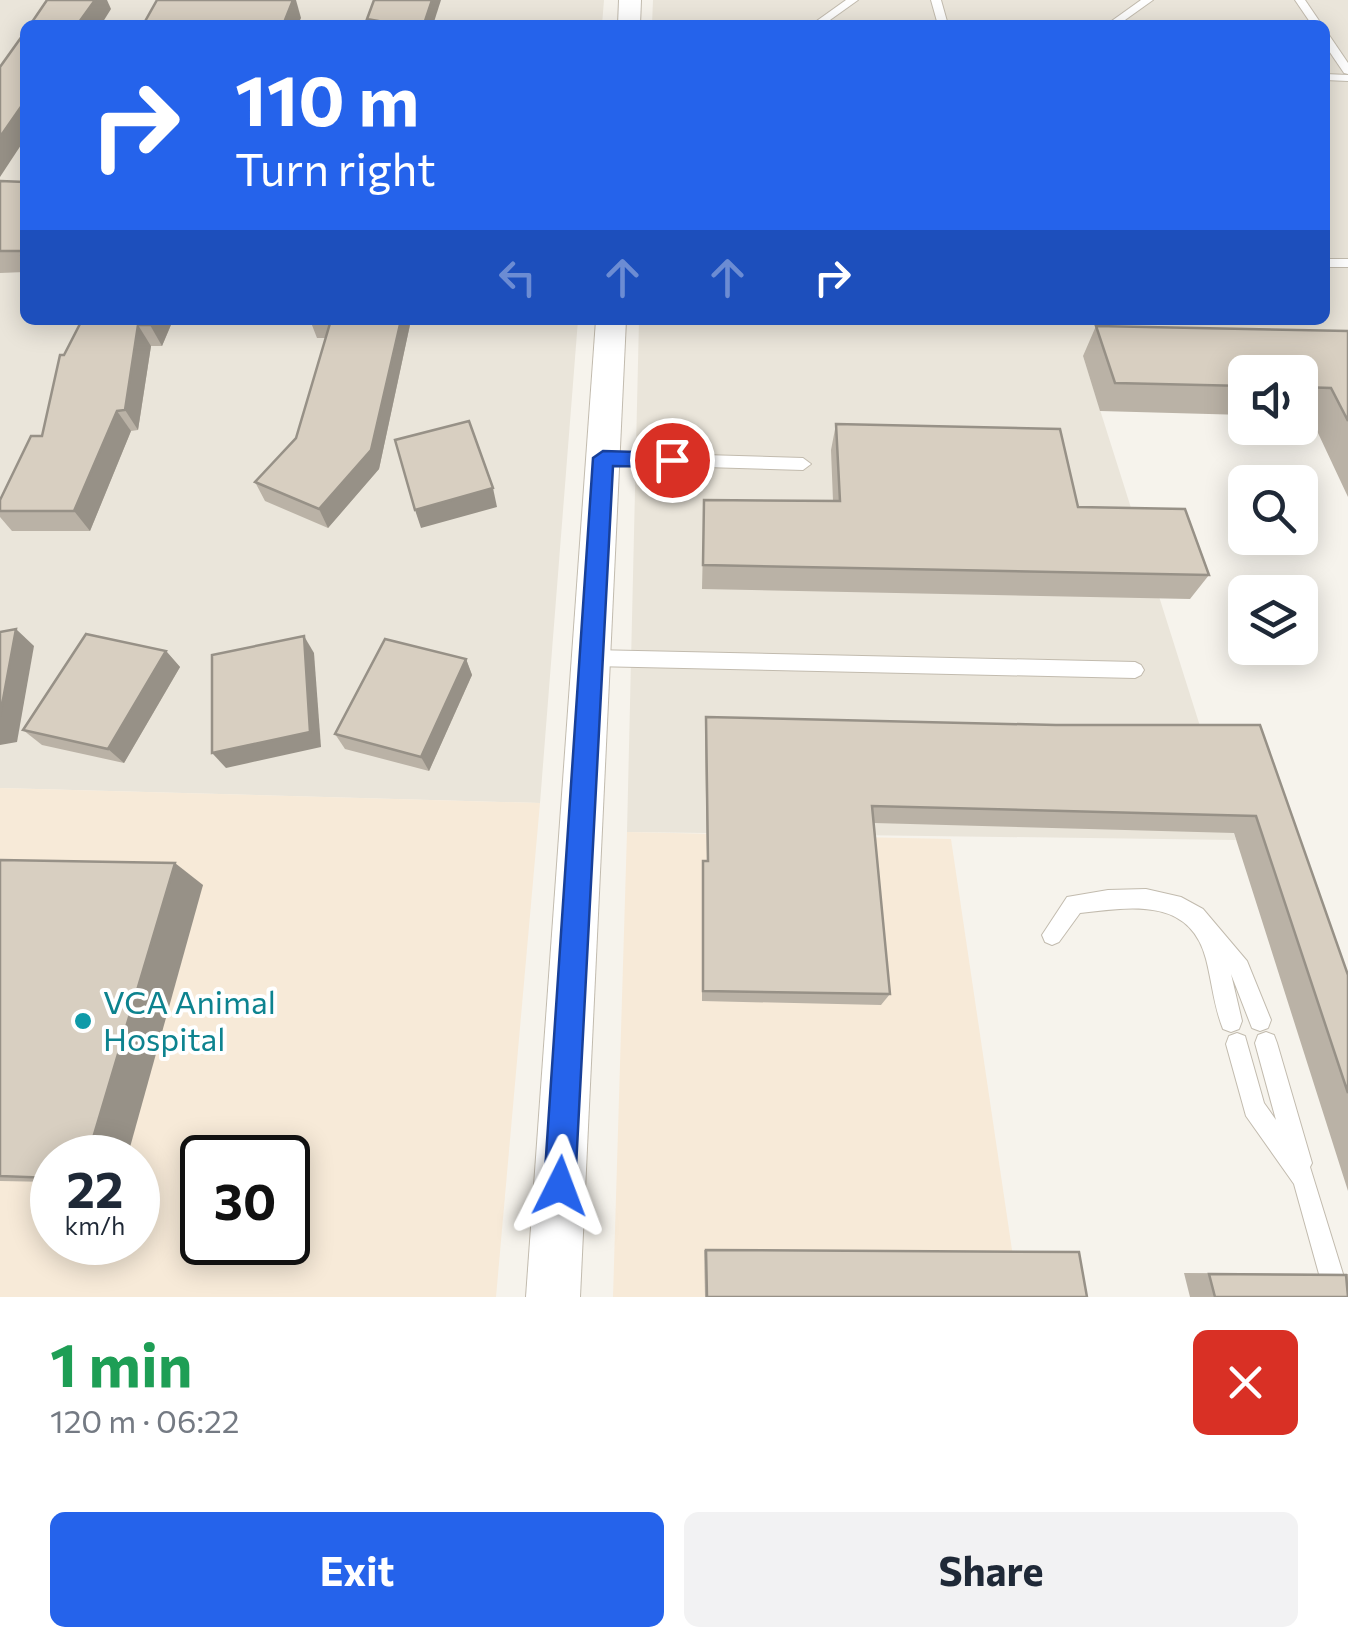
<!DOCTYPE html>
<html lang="en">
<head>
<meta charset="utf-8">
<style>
  body { margin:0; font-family:Commissioner,sans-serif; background:#f2f2f3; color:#1f2937; height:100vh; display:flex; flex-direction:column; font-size:38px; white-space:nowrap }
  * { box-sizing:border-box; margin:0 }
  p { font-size:32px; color:#747a83 }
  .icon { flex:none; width:55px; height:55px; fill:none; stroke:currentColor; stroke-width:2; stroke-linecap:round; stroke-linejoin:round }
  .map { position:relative; height:1297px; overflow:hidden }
  .sheet { display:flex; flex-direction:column; background:#fff; flex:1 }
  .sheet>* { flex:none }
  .guide { position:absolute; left:20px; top:20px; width:1310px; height:305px; border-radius:15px; box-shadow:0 5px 25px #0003; background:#2563eb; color:#fff; overflow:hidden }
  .fabs { position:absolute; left:1228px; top:355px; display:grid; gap:20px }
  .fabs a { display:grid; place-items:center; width:90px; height:90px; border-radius:15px; background:#fff; box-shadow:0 5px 25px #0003; font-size:50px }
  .speed { position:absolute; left:30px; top:1135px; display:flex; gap:20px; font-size:50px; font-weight:700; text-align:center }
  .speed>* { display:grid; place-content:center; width:130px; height:130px; border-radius:50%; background:#fff; box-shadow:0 5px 25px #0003; line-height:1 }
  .speed small { font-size:25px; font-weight:400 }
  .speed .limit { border:5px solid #111; border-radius:15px; background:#fff; color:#111 }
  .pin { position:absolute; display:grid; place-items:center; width:85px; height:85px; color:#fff; margin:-42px; border:5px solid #fff; border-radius:50%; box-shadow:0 2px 10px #0007 }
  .me { position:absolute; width:110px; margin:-55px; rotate:3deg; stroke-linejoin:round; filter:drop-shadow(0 0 8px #0008) }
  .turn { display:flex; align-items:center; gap:35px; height:210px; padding:0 50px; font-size:45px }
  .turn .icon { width:130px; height:130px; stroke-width:2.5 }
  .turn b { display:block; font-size:70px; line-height:85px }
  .lanes { display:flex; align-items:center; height:95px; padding:0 50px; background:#0003; justify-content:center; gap:50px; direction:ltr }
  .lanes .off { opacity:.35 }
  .round { display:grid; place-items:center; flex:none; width:105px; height:105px; border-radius:15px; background:#f2f2f3 }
  .headline { display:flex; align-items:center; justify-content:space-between; height:170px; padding:0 50px }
  h1 { font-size:60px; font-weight:700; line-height:75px; color:#1e9e55 }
  .primary-button { display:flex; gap:20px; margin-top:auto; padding:20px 50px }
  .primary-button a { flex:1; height:115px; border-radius:15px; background:#2563eb; color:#fff; font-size:40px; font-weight:700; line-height:115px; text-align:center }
  .primary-button a+a { background:#f2f2f3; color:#1f2937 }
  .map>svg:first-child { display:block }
</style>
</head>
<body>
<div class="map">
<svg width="1348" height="1297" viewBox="0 0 1348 1297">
  <rect width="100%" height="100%" fill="#f6f3ec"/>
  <g fill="#eae5da">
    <path d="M 0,0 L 604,0 L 602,25 L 25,25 L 25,320 L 578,320 L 540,803 L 0,788 Z"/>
    <path d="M 653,0 L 1348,0 L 1348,360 L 1083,356 L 1236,840 L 627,832 L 639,320 L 1325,320 L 1325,25 L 652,25 Z"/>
  </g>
  <g fill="#f7ead8" fill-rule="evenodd">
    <path d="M 0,788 L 540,803 L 496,1297 L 0,1297 ZM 52,1158 L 138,1158 L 138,1242 L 52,1242 ZM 202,1158 L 288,1158 L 288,1242 L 202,1242 Z"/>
    <path d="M 627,832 L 951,839 L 1019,1297 L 613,1297 Z"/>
  </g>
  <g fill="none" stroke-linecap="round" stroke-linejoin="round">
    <defs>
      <g id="service">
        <path d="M 846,0 L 858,0 L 823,25 L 811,25 Z"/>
        <path d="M 931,0 L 941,0 L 948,25 L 938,25 Z"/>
        <path d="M 1141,0 L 1153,0 L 1118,25 L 1106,25 Z"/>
        <path d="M 1295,0 L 1305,0 L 1322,25 L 1312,25 Z"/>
        <path d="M 1325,34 L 1329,35 L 1348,63 L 1348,74 L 1344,73 L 1325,45 Z"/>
        <path d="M 1325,74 L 1348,75 L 1348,81 L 1325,80 Z"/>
        <rect x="1325" y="259" width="23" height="8"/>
        <path d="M 603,452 L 803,458 L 811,464 L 803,470 L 603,464 L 595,458 Z"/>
        <path d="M 592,650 L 1135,662 L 1141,665 L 1144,670 L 1141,675 L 1135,678 L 592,666 L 586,663 L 583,658 L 586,653 Z"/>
        <path d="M 1146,889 L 1181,897 L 1203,909 L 1247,961 L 1271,1020 L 1268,1028 L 1260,1031 L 1252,1028 L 1231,974 L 1242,1021 L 1239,1029 L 1231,1032 L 1223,1029 C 1214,1007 1212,982 1206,959 C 1190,897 1131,907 1080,913 L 1059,942 L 1052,945 L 1045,942 L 1042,935 L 1067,897 L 1108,890 Z"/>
        <path d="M 1266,1032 L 1274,1035 L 1277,1043 L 1312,1163 L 1310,1167 L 1343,1274 L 1340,1283 L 1331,1286 L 1322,1283 L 1319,1274 L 1294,1184 L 1246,1116 L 1226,1044 L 1229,1036 L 1237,1033 L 1245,1036 L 1264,1103 L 1276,1120 L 1255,1043 L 1258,1035 Z"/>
      </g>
      <g id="minor">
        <path d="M 619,0 L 641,0 L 640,25 L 618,25 Z"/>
        <path d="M 596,320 L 626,320 L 580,1297 L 526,1297 Z"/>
      </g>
    </defs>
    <use href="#service" stroke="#c2bbae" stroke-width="2"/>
    <use href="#minor" stroke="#c2bbae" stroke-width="2"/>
    <use href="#service" fill="#fff" fill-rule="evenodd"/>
    <use href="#minor" fill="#fff" fill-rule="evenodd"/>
  </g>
  <g fill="#bab2a6">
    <path d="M 374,0 L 433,25 L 368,25 L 367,19 Z"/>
    <path d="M 0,181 L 25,182 L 25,272 L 0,273 Z"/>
    <path d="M 82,320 L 173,320 L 162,346 L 151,346 L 138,430 L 131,431 L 90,531 L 12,531 L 0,517 L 0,500 L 42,436 L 64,355 Z"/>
    <path d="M 310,320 L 411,320 L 379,469 L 328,528 L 265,501 L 255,482 L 296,438 L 326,338 L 317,338 Z"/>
    <path d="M 1096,326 L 1348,331 L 1348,497 L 1310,416 L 1300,416 L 1300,372 L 1245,372 L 1245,415 L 1100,411 L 1083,356 Z"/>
    <path d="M 836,424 L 1078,507 L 1209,575 L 1190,599 L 702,589 L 704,500 L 833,501 L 831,450 Z"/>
    <path d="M 166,651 L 180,667 L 124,763 L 42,745 L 23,730 Z"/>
    <path d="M 466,659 L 472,675 L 429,771 L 345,749 L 335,734 Z"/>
    <path d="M 706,717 L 1056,725 L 1260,725 L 1348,975 L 1348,1191 L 1234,833 L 874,823 L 890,994 L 881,1005 L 702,1001 L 702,876 L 703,861 L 707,861 L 705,736 Z"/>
    <path d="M 0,860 L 203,885 L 52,1158 L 52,1182 L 0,1181 Z"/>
    <path d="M 704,1250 L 1079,1252 L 1087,1297 L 705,1297 Z"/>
    <path d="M 1184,1273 L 1348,1274 L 1348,1297 L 1190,1297 Z"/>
  </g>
  <g fill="#979187">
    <path d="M 95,0 L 107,0 L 111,9 L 101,25 L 77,25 Z"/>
    <path d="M 283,0 L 296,0 L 301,18 L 298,25 L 283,25 Z"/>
    <path d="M 432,0 L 441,0 L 433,25 L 426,25 L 425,21 Z"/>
    <path d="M 25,101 L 25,139 L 0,177 L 0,137 Z"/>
    <path d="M 152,320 L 173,320 L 162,346 L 150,325 Z"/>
    <path d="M 401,320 L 411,320 L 379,469 L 328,528 L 319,509 Z"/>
    <path d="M 138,325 L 151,346 L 138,430 L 125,410 Z"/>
    <path d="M 117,411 L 131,431 L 90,531 L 74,511 Z"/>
    <path d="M 493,488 L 497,507 L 421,528 L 415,510 Z"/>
    <path d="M 16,629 L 34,646 L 17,742 L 0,745 L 0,716 Z"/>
    <path d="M 304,636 L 314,653 L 321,747 L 226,768 L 212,753 Z"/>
    <path d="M 166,651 L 180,667 L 124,763 L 108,749 Z"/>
    <path d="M 466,659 L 472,675 L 429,771 L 421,757 Z"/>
    <path d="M 175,863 L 203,885 L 127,1158 L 87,1158 Z"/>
  </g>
  <g fill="#d8cfc1" stroke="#979187" stroke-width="2.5">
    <path d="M 47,0 L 95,0 L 77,25 L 30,25 Z"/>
    <path d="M 157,0 L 293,0 L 283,25 L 143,25 Z"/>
    <path d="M 374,0 L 432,0 L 425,21 L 395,24 L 367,19 Z"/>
    <path d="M 25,32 L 25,101 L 0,137 L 0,67 Z"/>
    <path d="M 0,181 L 25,182 L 25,254 L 22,254 L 24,251 L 0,251 Z"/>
    <path d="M 82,320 L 152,320 L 150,325 L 138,325 L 125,410 L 117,411 L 74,511 L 0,511 L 0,500 L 31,436 L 42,436 L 60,355 L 64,355 Z"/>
    <path d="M 331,320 L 401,320 L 371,450 L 319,509 L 255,482 L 296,438 Z"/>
    <path d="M 1096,326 L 1348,331 L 1348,421 L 1331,388 L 1300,387 L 1300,372 L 1245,372 L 1245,386 L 1115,383 Z"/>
    <path d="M 469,421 L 493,488 L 415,510 L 395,440 Z"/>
    <path d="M 836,424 L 1060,429 L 1078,507 L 1185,509 L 1209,575 L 703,565 L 704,500 L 840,501 Z"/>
    <path d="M 16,629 L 0,716 L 0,632 Z"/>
    <path d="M 86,634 L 166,651 L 108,749 L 23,730 Z"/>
    <path d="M 304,636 L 310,732 L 212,753 L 212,655 Z"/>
    <path d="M 385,639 L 466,659 L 421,757 L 335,734 Z"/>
    <path d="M 706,717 L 1056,725 L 1260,725 L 1348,975 L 1348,1093 L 1256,816 L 872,806 L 890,994 L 703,991 L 703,861 L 708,861 Z"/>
    <path d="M 0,860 L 175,863 L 87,1158 L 52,1158 L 52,1178 L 0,1176 Z"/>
    <path d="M 706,1250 L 1079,1252 L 1087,1297 L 707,1297 Z"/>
    <path d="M 1209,1274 L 1346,1275 L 1348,1297 L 1215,1297 Z"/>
  </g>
  <path fill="#2563eb" stroke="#184099" stroke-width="2.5" d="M 603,451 L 672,453 L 682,460 L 672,467 L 613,466 L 575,1186 L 571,1197 L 560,1202 L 549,1197 L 544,1186 L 593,458 Z"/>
  <circle fill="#0f9aa8" stroke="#fff" stroke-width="4" cx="83" cy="1021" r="10"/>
  <g text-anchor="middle" stroke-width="8" stroke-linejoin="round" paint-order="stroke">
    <g font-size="32" fill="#0d838f" stroke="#fff" text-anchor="start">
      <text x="103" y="1014">VCA Animal<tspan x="103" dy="37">Hospital</tspan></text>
    </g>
  </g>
</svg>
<div class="fabs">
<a><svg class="icon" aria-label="sound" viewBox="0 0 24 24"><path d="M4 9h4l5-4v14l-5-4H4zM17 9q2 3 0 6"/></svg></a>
<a><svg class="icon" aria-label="search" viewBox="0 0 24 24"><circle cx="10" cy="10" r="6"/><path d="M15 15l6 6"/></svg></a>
<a><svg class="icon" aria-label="layers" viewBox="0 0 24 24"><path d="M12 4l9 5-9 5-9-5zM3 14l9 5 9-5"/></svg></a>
</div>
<div class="speed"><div>22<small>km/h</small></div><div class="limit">30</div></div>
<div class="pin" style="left:672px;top:460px;background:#d93025"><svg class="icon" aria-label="arrive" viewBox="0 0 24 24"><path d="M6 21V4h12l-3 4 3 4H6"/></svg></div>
<svg class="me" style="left:560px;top:1186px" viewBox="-20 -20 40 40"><path d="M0-17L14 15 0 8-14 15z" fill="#2563eb" stroke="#fff" stroke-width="4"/></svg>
<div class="guide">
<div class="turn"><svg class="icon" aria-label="right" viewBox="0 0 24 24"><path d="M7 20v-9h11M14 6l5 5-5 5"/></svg><div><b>110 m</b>Turn right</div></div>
<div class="lanes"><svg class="icon off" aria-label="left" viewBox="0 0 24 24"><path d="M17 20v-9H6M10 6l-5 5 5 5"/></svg><svg class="icon off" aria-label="ahead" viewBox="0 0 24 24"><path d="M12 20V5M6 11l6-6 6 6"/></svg><svg class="icon off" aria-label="ahead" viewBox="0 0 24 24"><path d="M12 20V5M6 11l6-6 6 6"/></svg><svg class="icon" aria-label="right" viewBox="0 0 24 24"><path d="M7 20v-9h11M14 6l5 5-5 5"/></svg></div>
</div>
</div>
<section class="sheet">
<div class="headline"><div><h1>1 min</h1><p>120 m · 06:22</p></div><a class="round" style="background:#d93025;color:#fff"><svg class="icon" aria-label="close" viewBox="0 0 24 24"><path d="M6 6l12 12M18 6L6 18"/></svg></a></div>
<div class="primary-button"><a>Exit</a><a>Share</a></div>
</section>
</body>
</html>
